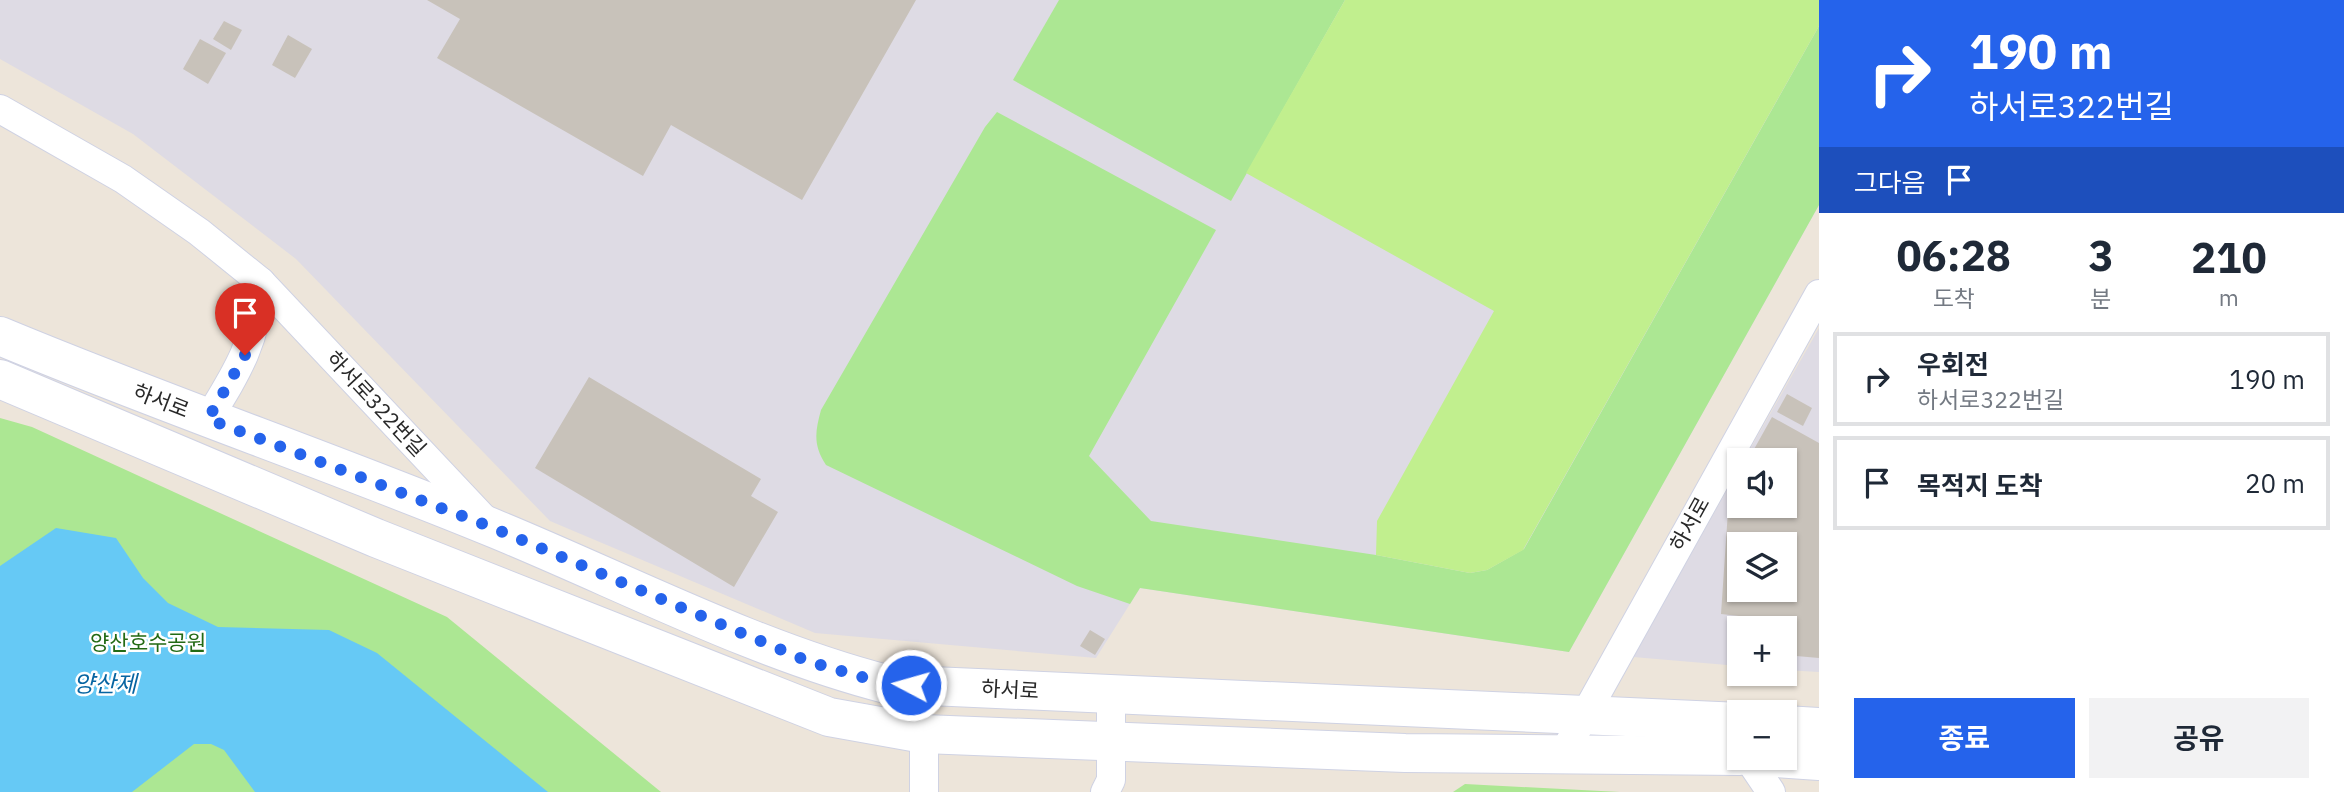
<!DOCTYPE html>
<html lang="ko">
<head>
<meta charset="utf-8">
<style>
  body { margin:0; font-family:"IBM Plex Sans","Noto Sans KR",sans-serif; background:#f2f2f3; color:#1f2937; height:100vh; display:flex; flex-direction:column; font-size:26px; white-space:nowrap }
  * { box-sizing:border-box; margin:0 }
  p { font-size:23px; color:#747a83 }
  .icon { flex:none; width:38px; height:38px; fill:none; stroke:currentColor; stroke-width:2; stroke-linecap:round; stroke-linejoin:round }
  .map { position:relative; flex:1; overflow:hidden }
  .side { display:flex; flex-direction:column; background:#fff; width:525px }
  .side>* { flex:none }
  .guide { background:#2563eb; color:#fff; overflow:hidden }
  .buttons { position:absolute; left:1727px; top:448px; display:grid; gap:14px }
  .buttons a { display:grid; place-items:center; width:70px; height:70px; border-radius:0px; background:#fff; box-shadow:0 2px 5px #0004; font-size:35px }
  .pin { position:absolute; display:grid; place-items:center; width:60px; height:60px; color:#fff; margin:-72px -30px; border-radius:50% 50% 50% 0; rotate:-45deg; box-shadow:0 0 7px #0007 }
  .pin .icon { rotate:45deg }
  .me { position:absolute; width:77px; margin:-38px; rotate:276deg; stroke-linejoin:round; filter:drop-shadow(0 0 5px #0008) }
  .turn { display:flex; align-items:center; gap:24px; height:147px; padding:0 35px; font-size:32px }
  .turn .icon { width:91px; height:91px; stroke-width:2.5 }
  .turn b { display:block; font-size:49px; line-height:60px }
  .then { display:flex; align-items:center; height:66px; padding:0 35px; background:#0003; gap:14px; font-size:26px }
  .eta { display:flex; justify-content:space-evenly; align-items:center; height:119px; text-align:center }
  .eta b { font-size:42px; font-weight:700; line-height:49px }
  .cta { display:flex; gap:14px; margin-top:auto; padding:14px 35px }
  .cta a { flex:1; height:80px; border-radius:0px; background:#2563eb; color:#fff; font-size:28px; font-weight:700; line-height:80px; text-align:center }
  .cta a+a { background:#f2f2f3; color:#1f2937 }
  ul { padding:0; list-style:none }
  li { display:flex; align-items:center; gap:21px; height:94px; margin:0 14px 10px; padding:0 21px; border:4px solid #e0e1e3; border-radius:0px }
  li div { flex:1 }
  li b { display:block; font-size:26px }
  li em { font-style:normal }
  main { display:flex; flex:1; min-height:0 }
  .map>svg:first-child { display:block }
</style>
</head>
<body>
<main>
<div class="map">
<svg width="1819" height="792" viewBox="0 0 1819 792">
  <rect width="100%" height="100%" fill="#ede5da"/>
  <g fill="#dedbe4" fill-rule="evenodd">
    <path d="M 0,0 L 1819,0 L 1819,205 L 1569,652 L 1140,588 L 1096,658 L 815,633 L 550,521 L 296,259 L 133,134 L 0,59 Z"/>
    <path d="M 1819,328 L 1819,672 L 1785,670 L 1785,628 L 1740,628 L 1739,666 L 1633,657 L 1739,469 L 1740,506 L 1785,506 L 1785,460 L 1744,460 ZM 1740,544 L 1785,544 L 1785,590 L 1740,590 Z"/>
  </g>
  <g fill="#ace793">
    <path d="M 1059,0 L 1345,0 L 1231,201 L 1013,80 Z"/>
    <path d="M 1819,26 L 1819,205 L 1569,652 L 1140,588 L 1130,604 L 1077,586 L 826,465 C 813,445 815,432 821,410 L 985,127 L 997,112 L 1216,230 L 1089,456 L 1151,521 L 1376,555 L 1470,573 L 1487,570 L 1524,549 Z"/>
    <path d="M 0,418 L 32,427 L 447,617 L 661,792 L 0,792 Z"/>
    <path d="M 1465,784 L 1620,792 L 1453,792 Z"/>
  </g>
  <path fill="#c1ef8e" d="M 1345,0 L 1819,0 L 1819,26 L 1523,550 L 1487,570 L 1470,573 L 1376,555 L 1377,521 L 1494,311 L 1246,173 Z"/>
  <path fill="#66c9f5" d="M 56,528 L 116,538 L 143,578 L 168,603 L 218,627 L 329,630 L 377,653 L 548,792 L 255,792 L 224,750 L 211,744 L 194,744 L 132,792 L 0,792 L 0,566 Z"/>
  <g fill="#c8c2ba" fill-rule="evenodd">
    <path d="M 427,0 L 916,0 L 802,200 L 671,125 L 643,176 L 437,58 L 460,19 Z"/>
    <path d="M 224,21 L 242,30 L 231,50 L 213,39 Z"/>
    <path d="M 288,35 L 312,49 L 295,78 L 272,65 Z"/>
    <path d="M 200,39 L 226,53 L 208,84 L 183,69 Z"/>
    <path d="M 589,377 L 761,479 L 751,496 L 778,512 L 734,587 L 535,468 Z"/>
    <path d="M 1787,394 L 1812,408 L 1803,426 L 1777,412 Z"/>
    <path d="M 1772,417 L 1819,443 L 1819,658 L 1785,655 L 1785,628 L 1738,628 L 1739,616 L 1721,614 L 1729,496 L 1740,476 L 1740,506 L 1785,506 L 1785,460 L 1748,460 ZM 1740,544 L 1785,544 L 1785,590 L 1740,590 Z"/>
    <path d="M 1090,630 L 1105,639 L 1095,655 L 1080,646 Z"/>
  </g>
  <g fill="none" stroke-linecap="round" stroke-linejoin="round">
    <defs>
      <g id="street">
        <path d="M 0,109 L 123,179 L 199,232 L 261,282 L 487,522"/>
        <path d="M 208,419 C 239,369 256,342 261,282"/>
        <path d="M 924,734 L 924,792"/>
        <path d="M 1562,756 L 1819,294"/>
        <path d="M 1748,758 L 1771,792"/>
        <path d="M 1105,792 L 1111,780 L 1111,695"/>
      </g>
      <g id="secondary">
        <path d="M 0,336 C 163,404 330,461 493,528 C 620,580 754,650 886,684 L 1740,722"/>
        <path d="M 0,379 L 376,538 L 829,717 L 924,734 L 1405,753 L 1740,756"/>
        <path d="M 1785,725 L 1819,727"/>
        <path d="M 1776,758 L 1819,761"/>
      </g>
    </defs>
    <use href="#street" stroke="#cfd2e3" stroke-width="30"/>
    <use href="#secondary" stroke="#cfd2e3" stroke-width="40"/>
    <use href="#street" stroke="#fff" stroke-width="28"/>
    <use href="#secondary" stroke="#fff" stroke-width="38"/>
  </g>
  <g fill="none" stroke-linecap="round" stroke-linejoin="round">
    <path stroke="#2563eb" stroke-width="12" stroke-dasharray="0 21.6" d="M 245,355 L 208,419 L 491,527 L 810,662 L 886,684 L 911,685"/>
  </g>
  <g text-anchor="middle" stroke-width="5" stroke-linejoin="round" paint-order="stroke">
    <g font-size="21" fill="#292929" stroke="#fff">
      <text transform="translate(161 401) rotate(21)" y="7">하서로</text>
      <text transform="translate(376 404) rotate(47)" y="7">하서로322번길</text>
      <text transform="translate(1690 524) rotate(-61)" y="7">하서로</text>
      <text transform="translate(1010 690) rotate(3)" y="7">하서로</text>
    </g>
    <g font-size="21" fill="#236a15" stroke="#fff">
      <text x="148" y="650">양산호수공원</text>
    </g>
    <g font-size="23" font-style="italic" fill="#0664a1" stroke="#fff">
      <text x="105" y="692">양산제</text>
    </g>
  </g>
</svg>
<div class="buttons">
<a><svg class="icon" aria-label="sound" viewBox="0 0 24 24"><path d="M4 9h4l5-4v14l-5-4H4zM17 9q2 3 0 6"/></svg></a>
<a><svg class="icon" aria-label="layers" viewBox="0 0 24 24"><path d="M12 4l9 5-9 5-9-5zM3 14l9 5 9-5"/></svg></a>
<a>+</a>
<a>−</a>
</div>
<div class="pin" style="left:245px;top:355px;background:#d93025"><svg class="icon" aria-label="arrive" viewBox="0 0 24 24"><path d="M6 21V4h12l-3 4 3 4H6"/></svg></div>
<svg class="me" style="left:911px;top:685px" viewBox="-20 -20 40 40"><circle r="17" fill="#2563eb" stroke="#fff" stroke-width="3"/><path d="M0-11L8 9 0 5-8 9z" fill="#fff"/></svg>
</div>
<section class="side">
<div class="guide">
<div class="turn"><svg class="icon" aria-label="right" viewBox="0 0 24 24"><path d="M7 20v-9h11M14 6l5 5-5 5"/></svg><div><b>190 m</b>하서로322번길</div></div>
<div class="then">그다음<svg class="icon" aria-label="arrive" viewBox="0 0 24 24"><path d="M6 21V4h12l-3 4 3 4H6"/></svg></div>
</div>
<div class="eta">
<div><b>06:28</b><p>도착</p></div>
<div><b>3</b><p>분</p></div>
<div><b>210</b><p>m</p></div>
</div>
<ul>
<li><svg class="icon" aria-label="right" viewBox="0 0 24 24"><path d="M7 20v-9h11M14 6l5 5-5 5"/></svg><div><b>우회전</b><p>하서로322번길</p></div><em>190 m</em></li>
<li><svg class="icon" aria-label="arrive" viewBox="0 0 24 24"><path d="M6 21V4h12l-3 4 3 4H6"/></svg><div><b>목적지 도착</b></div><em>20 m</em></li>
</ul>
<div class="cta"><a>종료</a><a>공유</a></div>
</section>
</main>
</body>
</html>
